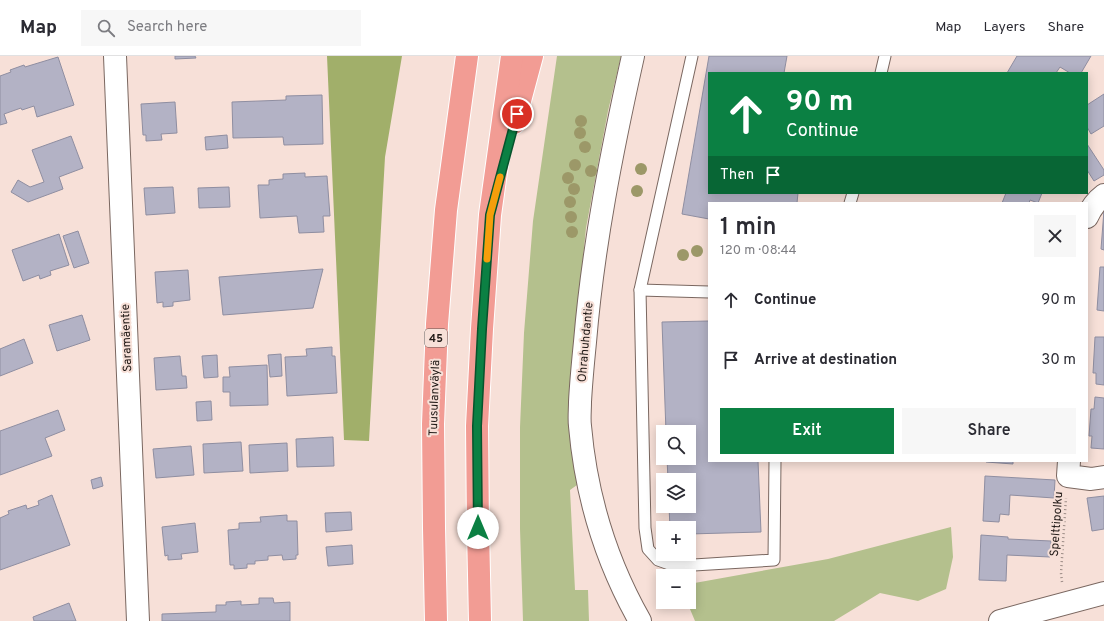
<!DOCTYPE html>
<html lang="en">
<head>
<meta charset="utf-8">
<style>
  body { margin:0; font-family:Overpass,sans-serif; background:#f7f7f7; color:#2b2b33; height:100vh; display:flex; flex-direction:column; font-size:15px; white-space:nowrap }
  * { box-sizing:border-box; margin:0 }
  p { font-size:13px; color:#7c7c81 }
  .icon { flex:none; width:22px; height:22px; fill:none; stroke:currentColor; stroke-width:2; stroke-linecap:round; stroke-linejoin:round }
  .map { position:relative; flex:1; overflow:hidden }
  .side { position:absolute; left:708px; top:146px; width:380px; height:260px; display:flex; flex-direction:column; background:#fff; border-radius:0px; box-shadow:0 2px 10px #0003 }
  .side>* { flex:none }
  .top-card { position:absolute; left:708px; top:16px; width:380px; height:122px; border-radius:0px; box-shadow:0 2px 10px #0003; background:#0b8043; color:#fff; overflow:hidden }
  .buttons { position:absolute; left:656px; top:369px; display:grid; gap:8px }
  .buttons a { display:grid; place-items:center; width:40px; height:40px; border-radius:0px; background:#fff; box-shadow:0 2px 10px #0003; font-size:20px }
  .pin { position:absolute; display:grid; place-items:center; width:34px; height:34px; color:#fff; margin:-17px; border:2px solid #fff; border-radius:50%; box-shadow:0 1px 4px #0007 }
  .me { position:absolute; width:44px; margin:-22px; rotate:0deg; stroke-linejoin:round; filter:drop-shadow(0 0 3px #0008) }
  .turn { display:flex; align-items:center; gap:14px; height:84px; padding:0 12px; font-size:18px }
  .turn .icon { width:52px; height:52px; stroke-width:2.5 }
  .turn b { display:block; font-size:28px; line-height:34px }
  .then { display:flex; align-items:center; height:38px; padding:0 12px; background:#0003; gap:8px; font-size:15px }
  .round { display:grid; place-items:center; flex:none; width:42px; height:42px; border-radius:0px; background:#f7f7f7 }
  .overview { display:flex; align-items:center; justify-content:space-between; height:68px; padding:0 12px }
  h1 { font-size:24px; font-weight:600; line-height:30px }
  .primary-button { display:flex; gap:8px; margin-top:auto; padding:8px 12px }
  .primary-button a { flex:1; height:46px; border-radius:0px; background:#0b8043; color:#fff; font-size:16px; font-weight:600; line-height:46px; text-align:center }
  .primary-button a+a { background:#f7f7f7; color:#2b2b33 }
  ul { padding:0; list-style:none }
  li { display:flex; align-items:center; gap:12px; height:60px; padding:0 12px }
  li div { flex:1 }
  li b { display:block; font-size:15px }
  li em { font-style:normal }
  header { display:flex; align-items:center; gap:24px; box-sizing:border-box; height:56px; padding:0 20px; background:#fff; border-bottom:1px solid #e1e1e2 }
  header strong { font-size:19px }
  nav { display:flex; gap:22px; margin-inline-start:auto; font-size:14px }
  .search { width:280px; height:36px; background:#f7f7f7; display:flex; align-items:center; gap:10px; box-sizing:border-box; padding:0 14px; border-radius:0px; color:#7c7c81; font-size:15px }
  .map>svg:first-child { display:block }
</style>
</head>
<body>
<header>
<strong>Map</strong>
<div class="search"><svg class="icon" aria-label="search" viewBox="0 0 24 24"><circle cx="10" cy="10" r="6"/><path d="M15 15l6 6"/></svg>Search here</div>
<nav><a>Map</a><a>Layers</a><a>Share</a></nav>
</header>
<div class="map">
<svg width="1104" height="565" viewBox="0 0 1104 565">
  <rect width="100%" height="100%" fill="#f7e0d8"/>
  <g fill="#b4c08d">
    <path d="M 557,0 L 621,0 L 608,55 L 586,172 L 570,336 L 572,390 L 577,429 L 570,434 L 575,534 L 588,534 L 589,565 L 523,565 L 520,473 L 520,371 L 524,277 L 533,165 Z"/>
    <path d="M 951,471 L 953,501 L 946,533 L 918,545 L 880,537 L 834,565 L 695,565 L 687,546 L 689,546 L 689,528 L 828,503 Z"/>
  </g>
  <path fill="#a1af6a" d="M 327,0 L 402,0 L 385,101 L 369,385 L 344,384 Z"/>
  <g fill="#b3b2c5" stroke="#8f8ea1">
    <path d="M 175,0 L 195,0 L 196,2 L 175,3 Z"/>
    <path d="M 709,0 L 787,0 L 784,17 L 709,17 L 709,137 L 798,137 L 797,147 L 709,147 L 709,163 L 682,158 Z"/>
    <path d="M 1017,0 L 1091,0 L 1081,17 L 1070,17 L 1060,11 L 1056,17 L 1007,17 Z"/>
    <path d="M 58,1 L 74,49 L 37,61 L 34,50 L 22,54 L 21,52 L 4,58 L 7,67 L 0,69 L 0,20 L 11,16 L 10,14 L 24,9 L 25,11 Z"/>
    <path d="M 1104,38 L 1104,70 L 1091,78 L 1087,71 L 1087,49 Z"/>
    <path d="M 322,39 L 323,88 L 284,89 L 283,81 L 233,82 L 232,46 L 286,44 L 286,40 Z"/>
    <path d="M 175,46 L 177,77 L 161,78 L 162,84 L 146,85 L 146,79 L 143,79 L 141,48 Z"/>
    <path d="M 227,79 L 228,92 L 206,94 L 205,81 Z"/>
    <path d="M 71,80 L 83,112 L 59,121 L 63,133 L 28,146 L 11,136 L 18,124 L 30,131 L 44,126 L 32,94 Z"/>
    <path d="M 1087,88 L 1104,114 L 1104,119 L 1094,125 L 1087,114 Z"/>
    <path d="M 305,117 L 305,121 L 327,120 L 330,160 L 323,160 L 324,176 L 299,177 L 297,160 L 260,162 L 258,129 L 269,129 L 269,124 L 283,123 L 283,118 Z"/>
    <path d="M 173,131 L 175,157 L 146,159 L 144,132 Z"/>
    <path d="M 229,131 L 230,151 L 199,152 L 198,132 Z"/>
    <path d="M 1006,137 L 1042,137 L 1038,147 L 1030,144 L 1029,147 L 1002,147 Z"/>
    <path d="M 1104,154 L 1104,194 L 1101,193 Z"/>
    <path d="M 78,175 L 89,207 L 74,212 L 63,180 Z"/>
    <path d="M 59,178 L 69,209 L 50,215 L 51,219 L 40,223 L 39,219 L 23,225 L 12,194 Z"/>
    <path d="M 1100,211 L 1104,211 L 1104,255 L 1097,254 Z"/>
    <path d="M 323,213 L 313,252 L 223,259 L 219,221 Z"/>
    <path d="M 188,214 L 190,244 L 173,246 L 173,250 L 163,251 L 163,246 L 157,247 L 155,216 Z"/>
    <path d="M 82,259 L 90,284 L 57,295 L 49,269 Z"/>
    <path d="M 709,265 L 709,405 L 758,405 L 761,476 L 689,478 L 689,472 L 670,472 L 669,450 L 689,450 L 689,424 L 668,424 L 667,402 L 689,402 L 689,376 L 666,376 L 662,266 Z"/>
    <path d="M 1095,281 L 1104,281 L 1104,329 L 1096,328 L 1096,317 L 1093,317 Z"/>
    <path d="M 24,283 L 33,307 L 0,320 L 0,293 Z"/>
    <path d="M 332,291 L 332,300 L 335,300 L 337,337 L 287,340 L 285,301 L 307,300 L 306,293 Z"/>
    <path d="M 281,298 L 282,320 L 270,321 L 268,299 Z"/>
    <path d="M 217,299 L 218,321 L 204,322 L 202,300 Z"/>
    <path d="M 180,300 L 182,320 L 186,320 L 187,332 L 156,334 L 154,302 Z"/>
    <path d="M 267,309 L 268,349 L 230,350 L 230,336 L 223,336 L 223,321 L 230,321 L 229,311 Z"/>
    <path d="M 1095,341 L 1104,342 L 1104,393 L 1091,392 L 1092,380 L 1089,380 L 1091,353 L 1094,353 Z"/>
    <path d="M 211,345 L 212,364 L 197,365 L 196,346 Z"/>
    <path d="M 58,354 L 65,374 L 45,382 L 52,400 L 0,419 L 0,375 Z"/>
    <path d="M 333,381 L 334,410 L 297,411 L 296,383 Z"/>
    <path d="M 241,386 L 243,415 L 204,417 L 203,388 Z"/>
    <path d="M 287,387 L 288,415 L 250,417 L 249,389 Z"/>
    <path d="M 191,390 L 194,419 L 156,422 L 153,393 Z"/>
    <path d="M 986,405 L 1013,405 L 1013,408 L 986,406 Z"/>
    <path d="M 985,420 L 1055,424 L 1054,442 L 1010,439 L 1009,459 L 1000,458 L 999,466 L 983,465 Z"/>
    <path d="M 101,421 L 103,430 L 93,433 L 91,424 Z"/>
    <path d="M 52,439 L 70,489 L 0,514 L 0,462 L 9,458 L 8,455 L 26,449 L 27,453 L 39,449 L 38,445 Z"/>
    <path d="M 1104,440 L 1104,473 L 1092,475 L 1087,442 Z"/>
    <path d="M 351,456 L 352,474 L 326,476 L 325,457 Z"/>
    <path d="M 287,459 L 287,465 L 297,465 L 298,499 L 296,499 L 296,503 L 283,504 L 282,499 L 268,500 L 268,504 L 255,505 L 255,508 L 247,508 L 247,512 L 234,513 L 234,509 L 230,509 L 228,474 L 239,473 L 239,467 L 261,466 L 260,461 Z"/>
    <path d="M 195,467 L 198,496 L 181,498 L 182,503 L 168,504 L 168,499 L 165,500 L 162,471 Z"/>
    <path d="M 981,479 L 1008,481 L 1008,483 L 1051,485 L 1050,501 L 1007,499 L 1006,525 L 979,524 Z"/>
    <path d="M 352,489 L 353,508 L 328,510 L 326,491 Z"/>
    <path d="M 259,542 L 273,542 L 274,547 L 290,546 L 290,565 L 162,565 L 162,558 L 216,556 L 216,549 L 226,549 L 226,546 L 241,545 L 241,549 L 259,548 Z"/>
    <path d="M 69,547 L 76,565 L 34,565 L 33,561 Z"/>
  </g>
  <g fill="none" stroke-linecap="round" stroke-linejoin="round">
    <defs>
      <g id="lane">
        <path d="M 692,0 L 640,234 L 645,472 L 648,493 L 658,504 L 672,509 L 694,509 L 774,504 L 775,405"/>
        <path d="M 881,17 L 885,0"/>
        <path d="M 850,147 L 853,137"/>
        <path d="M 640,234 L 709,236"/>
      </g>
      <g id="street">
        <path d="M 115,0 L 138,565"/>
        <path d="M 633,0 C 612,94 593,190 585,286 C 583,306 581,326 580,346 C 580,354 579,363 580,370 C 586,439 606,505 640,565"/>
        <path d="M 1087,161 C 1091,152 1096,145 1104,139"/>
        <path d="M 1069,405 L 1068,420 L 1091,423 L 1104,421"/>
        <path d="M 1000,565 L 1104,537"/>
      </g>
      <g id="highway">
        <path d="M 514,67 L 532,0"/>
        <path d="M 436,565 L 434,472 L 433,368 L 437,268 L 446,154 L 467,0"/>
        <path d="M 480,565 L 478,472 L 477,370 L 482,273 L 490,159 L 512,0"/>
      </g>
    </defs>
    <use href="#lane" stroke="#7a6760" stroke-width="13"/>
    <use href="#street" stroke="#7a6760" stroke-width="24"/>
    <use href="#highway" stroke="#fff" stroke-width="24"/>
    <path stroke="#9c8c86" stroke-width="2.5" stroke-dasharray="1 3" stroke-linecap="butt" d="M 1062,526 L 1061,517 L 1066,442"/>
    <use href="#lane" stroke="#fff" stroke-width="11"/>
    <use href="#street" stroke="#fff" stroke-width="22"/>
    <use href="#highway" stroke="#f29c94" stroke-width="22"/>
  </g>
  <g fill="#9c9868">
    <circle cx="581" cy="65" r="6"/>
    <circle cx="580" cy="77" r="6"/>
    <circle cx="585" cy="91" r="6"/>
    <circle cx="575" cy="109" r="6"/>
    <circle cx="641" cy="113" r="6"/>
    <circle cx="591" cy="115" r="6"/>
    <circle cx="568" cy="122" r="6"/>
    <circle cx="574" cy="133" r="6"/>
    <circle cx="637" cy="135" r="6"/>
    <circle cx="570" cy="146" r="6"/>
    <circle cx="571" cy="161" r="6"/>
    <circle cx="572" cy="176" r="6"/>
    <circle cx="697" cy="195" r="6"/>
    <circle cx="683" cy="199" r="6"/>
  </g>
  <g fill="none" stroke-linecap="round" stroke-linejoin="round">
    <defs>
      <path id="route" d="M 478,472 L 477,370 L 482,273 L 490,159 L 517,58"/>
    </defs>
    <use href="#route" stroke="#07532c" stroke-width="10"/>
    <use href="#route" stroke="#0b8043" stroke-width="7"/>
    <path stroke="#f59e0b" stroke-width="7" d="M 487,203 L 490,159 L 500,121"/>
  </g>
  <g text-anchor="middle" stroke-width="4" stroke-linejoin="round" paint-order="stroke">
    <rect fill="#f7e0d8" stroke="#605550" stroke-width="1" x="425" y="273" width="22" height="18" rx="3"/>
    <g font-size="11" font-weight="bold" fill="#201916">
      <text x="436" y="286">45</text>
    </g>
    <g font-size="12" fill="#201916" stroke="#f7e0d8">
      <text transform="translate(126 282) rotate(-92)" y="4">Saramäentie</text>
      <text transform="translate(585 286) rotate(-85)" y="4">Ohrahuhdantie</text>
      <text transform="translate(434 342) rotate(-88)" y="4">Tuusulanväylä</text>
      <text transform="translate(1056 468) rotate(-86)" y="4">Spelttipolku</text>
    </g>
  </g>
</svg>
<div class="buttons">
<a><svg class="icon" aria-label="search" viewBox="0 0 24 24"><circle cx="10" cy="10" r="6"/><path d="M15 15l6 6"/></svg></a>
<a><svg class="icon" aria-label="layers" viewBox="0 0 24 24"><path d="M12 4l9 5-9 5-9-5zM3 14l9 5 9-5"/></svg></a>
<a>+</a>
<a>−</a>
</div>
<div class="pin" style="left:517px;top:58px;background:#d93025"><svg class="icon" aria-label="arrive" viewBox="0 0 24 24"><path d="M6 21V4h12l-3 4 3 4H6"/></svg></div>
<svg class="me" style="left:478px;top:472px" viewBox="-20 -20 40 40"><circle r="19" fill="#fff"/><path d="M0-13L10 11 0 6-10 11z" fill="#0b8043"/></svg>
<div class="top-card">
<div class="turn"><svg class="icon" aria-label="ahead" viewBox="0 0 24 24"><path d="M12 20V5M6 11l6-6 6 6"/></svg><div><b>90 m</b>Continue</div></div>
<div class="then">Then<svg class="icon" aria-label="arrive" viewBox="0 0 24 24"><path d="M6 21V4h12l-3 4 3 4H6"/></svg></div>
</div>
<section class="side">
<div class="overview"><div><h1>1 min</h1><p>120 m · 08:44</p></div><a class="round"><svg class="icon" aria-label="close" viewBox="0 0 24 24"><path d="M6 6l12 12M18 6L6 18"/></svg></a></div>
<ul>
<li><svg class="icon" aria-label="ahead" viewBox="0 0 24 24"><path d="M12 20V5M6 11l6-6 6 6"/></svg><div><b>Continue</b></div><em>90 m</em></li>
<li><svg class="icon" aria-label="arrive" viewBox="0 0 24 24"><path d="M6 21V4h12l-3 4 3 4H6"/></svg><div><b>Arrive at destination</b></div><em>30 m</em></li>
</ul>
<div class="primary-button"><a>Exit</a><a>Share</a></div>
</section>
</div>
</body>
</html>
